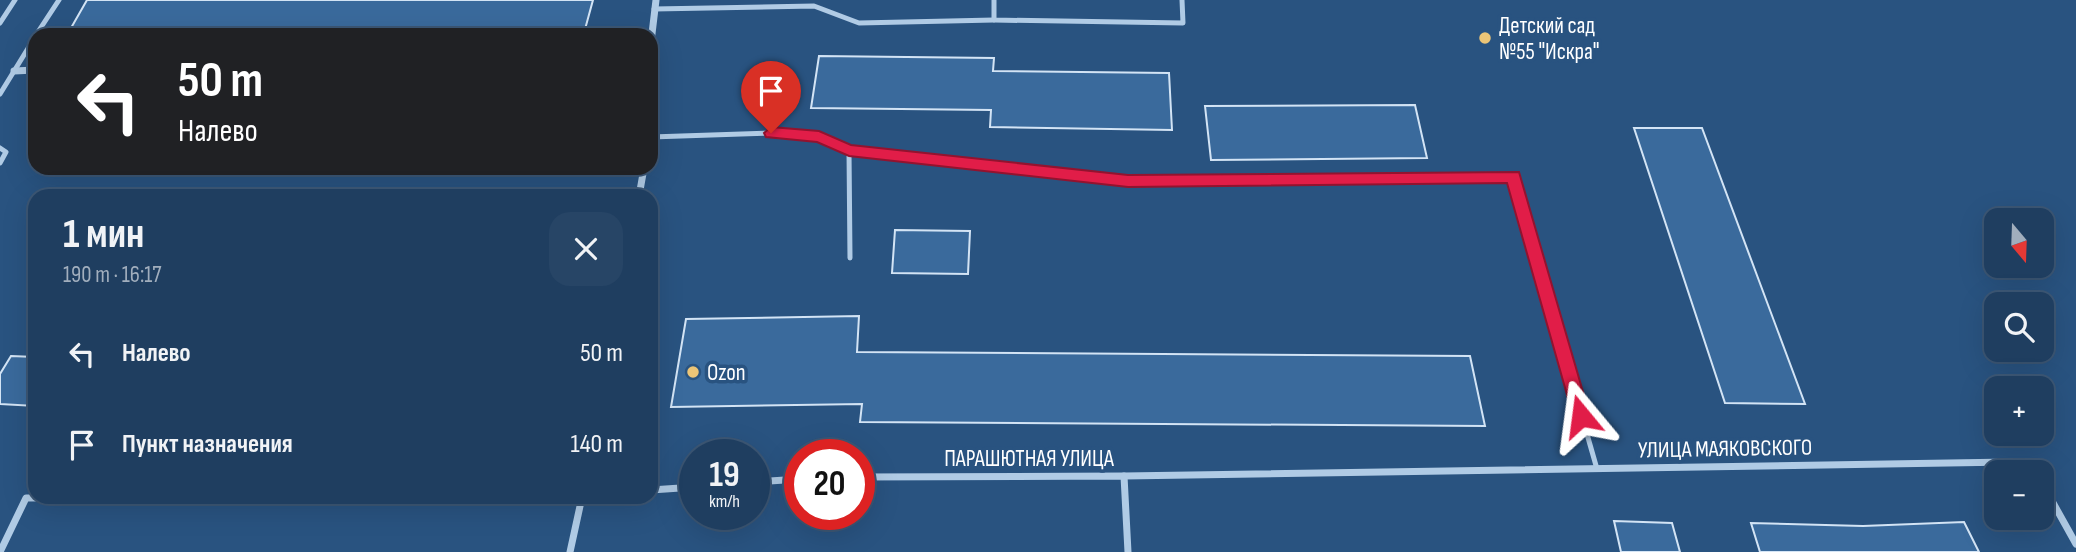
<!DOCTYPE html>
<html lang="ru">
<head>
<meta charset="utf-8">
<style>
  body { margin:0; font-family:"Sofia Sans Condensed",sans-serif; background:#274566; color:#f1f3f6; height:100vh; display:flex; flex-direction:column; font-size:26px; white-space:nowrap }
  * { box-sizing:border-box; margin:0 }
  p { font-size:23px; color:#a1aebd }
  .icon { flex:none; width:38px; height:38px; fill:none; stroke:currentColor; stroke-width:2; stroke-linecap:round; stroke-linejoin:round }
  .map { position:relative; flex:1; overflow:hidden }
  .side { position:absolute; left:28px; top:189px; width:630px; height:315px; display:flex; flex-direction:column; background:#1f3e60; border-radius:21px; box-shadow:0 7px 28px #0002,0 0 0 2px #3c5775 }
  .side>* { flex:none }
  .top-card { position:absolute; left:28px; top:28px; width:630px; height:147px; border-radius:21px; box-shadow:0 7px 28px #0002,0 0 0 2px #3c5775; background:#202124; color:#fff; overflow:hidden }
  .needle { width:46px; rotate:161deg }
  .controls { position:absolute; left:1984px; top:208px; display:grid; gap:14px }
  .controls a { display:grid; place-items:center; width:70px; height:70px; border-radius:14px; background:#1f3e60; box-shadow:0 7px 28px #0002,0 0 0 2px #3c5775; font-size:35px }
  .speed { position:absolute; left:679px; top:439px; display:flex; gap:14px; font-size:35px; font-weight:700; text-align:center }
  .speed>* { display:grid; place-content:center; width:91px; height:91px; border-radius:50%; background:#1f3e60; box-shadow:0 7px 28px #0002,0 0 0 2px #3c5775; line-height:1 }
  .speed small { font-size:18px; font-weight:400 }
  .speed .limit { border:10px solid #d22; background:#fff; color:#111 }
  .pin { position:absolute; display:grid; place-items:center; width:60px; height:60px; color:#fff; margin:-72px -30px; border-radius:50% 50% 50% 0; rotate:-45deg; box-shadow:0 0 7px #0007 }
  .pin .icon { rotate:45deg }
  .me { position:absolute; width:77px; margin:-38px; rotate:344deg; stroke-linejoin:round; filter:drop-shadow(0 0 5px #0008) }
  .turn { display:flex; align-items:center; gap:24px; height:147px; padding:0 35px; font-size:32px }
  .turn .icon { width:91px; height:91px; stroke-width:2.5 }
  .turn b { display:block; font-size:49px; line-height:60px }
  .round { display:grid; place-items:center; flex:none; width:74px; height:74px; border-radius:21px; background:#274566 }
  .head { display:flex; align-items:center; justify-content:space-between; height:119px; padding:0 35px }
  h1 { font-size:42px; font-weight:700; line-height:52px }
  ul { padding:0; list-style:none }
  li { display:flex; align-items:center; gap:21px; height:91px; padding:0 35px }
  li div { flex:1 }
  li b { display:block; font-size:26px }
  li em { font-style:normal }
  .map>svg:first-child { display:block }
</style>
</head>
<body>
<div class="map">
<svg width="2076" height="552" viewBox="0 0 2076 552">
  <rect width="100%" height="100%" fill="#295380"/>
  <g fill="#3a6a9c" stroke="#d3e4f5" stroke-width="2">
    <path d="M 87,0 L 593,0 L 584,33 L 67,35 Z"/>
    <path d="M 819,56 L 994,58 L 993,71 L 1169,73 L 1172,130 L 990,127 L 991,110 L 811,108 Z"/>
    <path d="M 1415,105 L 1427,158 L 1211,160 L 1205,106 Z"/>
    <path d="M 1634,128 L 1702,128 L 1805,404 L 1725,403 Z"/>
    <path d="M 895,230 L 970,231 L 968,274 L 892,273 Z"/>
    <path d="M 859,316 L 857,352 L 1470,356 L 1485,426 L 860,422 L 862,404 L 671,407 L 686,319 Z"/>
    <path d="M 11,356 L 35,357 L 35,406 L 0,404 L 0,374 Z"/>
    <path d="M 1614,521 L 1672,523 L 1680,552 L 1621,552 Z"/>
    <path d="M 1964,522 L 1979,552 L 1760,552 L 1751,523 L 1863,526 Z"/>
  </g>
  <g fill="none" stroke-linecap="round" stroke-linejoin="round">
    <g stroke="#b0cbe5" stroke-width="5">
      <path d="M 994,0 L 994,20 L 1183,23 L 1182,0"/>
      <path d="M 654,9 L 814,6 L 859,23 L 994,20"/>
      <path d="M 0,23 L 15,0"/>
      <path d="M 36,35 L 59,0"/>
      <path d="M 0,94 L 35,37"/>
      <path d="M 651,137 L 771,133 L 819,137 L 849,151 L 850,258"/>
      <path d="M 0,148 L 6,152 L 0,163"/>
      <path d="M 849,151 L 1128,181 L 1513,176 L 1597,469"/>
    </g>
    <g stroke="#b0cbe5" stroke-width="7">
      <path d="M 651,42 L 656,0"/>
      <path d="M 14,71 L 35,70"/>
      <path d="M 639,196 L 644,168"/>
      <path d="M 1124,476 L 2010,462 L 2030,472"/>
      <path d="M 859,477 L 1124,476 L 1128,552"/>
      <path d="M 754,482 L 800,479"/>
      <path d="M 2042,483 L 2076,544"/>
      <path d="M 651,490 L 695,487"/>
      <path d="M 0,552 L 26,498 L 250,497"/>
      <path d="M 570,552 L 582,497"/>
    </g>
  </g>
  <path fill="#e11d48" stroke="#92132f" stroke-width="2" d="M 771,127 L 819,131 L 851,145 L 1128,175 L 1519,172 L 1590,416 L 1588,421 L 1581,423 L 1575,421 L 1573,416 L 1507,183 L 1128,187 L 849,156 L 817,142 L 766,137 L 764,133 Z"/>
  <g fill="#ecc577" stroke="#295380" stroke-width="2.5">
    <circle cx="1485" cy="38" r="7"/>
    <circle cx="693" cy="372" r="7"/>
  </g>
  <g text-anchor="middle" stroke-width="7" stroke-linejoin="round" paint-order="stroke">
    <g font-size="23" fill="#fff" stroke="#295380" text-anchor="start">
      <text x="1499" y="33">Детский сад<tspan x="1499" dy="26">№55 "Искра"</tspan></text>
      <text x="707" y="380">Ozon</text>
    </g>
    <g font-size="23" fill="#fff" stroke="#295380">
      <text transform="translate(1725 448) rotate(-1)" y="8">УЛИЦА МАЯКОВСКОГО</text>
      <text x="1029" y="466">ПАРАШЮТНАЯ УЛИЦА</text>
    </g>
  </g>
</svg>
<div class="controls">
<a><svg class="needle" viewBox="-14 -14 28 28"><path d="M0-13l5 13h-10z" fill="#e53935"/><path d="M0 13l5-13h-10z" fill="#a1aebd"/></svg></a>
<a><svg class="icon" aria-label="search" viewBox="0 0 24 24"><circle cx="10" cy="10" r="6"/><path d="M15 15l6 6"/></svg></a>
<a>+</a>
<a>−</a>
</div>
<div class="speed"><div>19<small>km/h</small></div><div class="limit">20</div></div>
<div class="pin" style="left:771px;top:133px;background:#d93025"><svg class="icon" aria-label="arrive" viewBox="0 0 24 24"><path d="M6 21V4h12l-3 4 3 4H6"/></svg></div>
<svg class="me" style="left:1581px;top:416px" viewBox="-20 -20 40 40"><path d="M0-17L14 15 0 8-14 15z" fill="#e11d48" stroke="#fff" stroke-width="4"/></svg>
<div class="top-card">
<div class="turn"><svg class="icon" aria-label="left" viewBox="0 0 24 24"><path d="M17 20v-9H6M10 6l-5 5 5 5"/></svg><div><b>50 m</b>Налево</div></div>
</div>
<section class="side">
<div class="head"><div><h1>1 мин</h1><p>190 m · 16:17</p></div><a class="round"><svg class="icon" aria-label="close" viewBox="0 0 24 24"><path d="M6 6l12 12M18 6L6 18"/></svg></a></div>
<ul>
<li><svg class="icon" aria-label="left" viewBox="0 0 24 24"><path d="M17 20v-9H6M10 6l-5 5 5 5"/></svg><div><b>Налево</b></div><em>50 m</em></li>
<li><svg class="icon" aria-label="arrive" viewBox="0 0 24 24"><path d="M6 21V4h12l-3 4 3 4H6"/></svg><div><b>Пункт назначения</b></div><em>140 m</em></li>
</ul>
</section>
</div>
</body>
</html>
